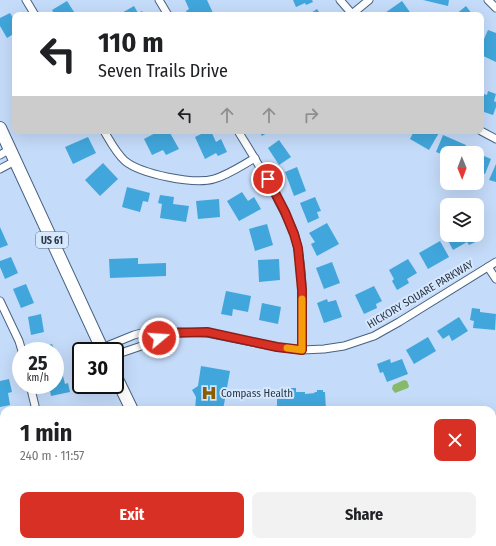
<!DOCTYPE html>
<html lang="en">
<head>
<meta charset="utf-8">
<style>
  body { margin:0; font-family:"Fira Sans Condensed",sans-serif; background:#f2f2f2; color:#202124; height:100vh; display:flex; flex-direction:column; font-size:15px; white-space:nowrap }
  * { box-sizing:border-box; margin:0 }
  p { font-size:13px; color:#757577 }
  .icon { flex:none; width:22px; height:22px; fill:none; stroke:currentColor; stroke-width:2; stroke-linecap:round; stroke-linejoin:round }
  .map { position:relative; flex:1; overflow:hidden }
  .drawer { position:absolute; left:0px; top:406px; width:496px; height:140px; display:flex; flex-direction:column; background:#fff; border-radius:12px 12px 0 0; box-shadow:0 4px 16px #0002 }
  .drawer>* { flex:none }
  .banner { position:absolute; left:12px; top:12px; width:472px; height:122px; border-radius:8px; box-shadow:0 4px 16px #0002; background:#fff; color:#202124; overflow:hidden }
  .needle { width:26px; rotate:179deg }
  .fabs { position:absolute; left:440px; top:146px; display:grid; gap:8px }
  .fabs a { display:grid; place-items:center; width:44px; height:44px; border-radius:8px; background:#fff; box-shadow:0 4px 16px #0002; font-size:20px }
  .speed { position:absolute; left:12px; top:342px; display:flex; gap:8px; font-size:20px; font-weight:700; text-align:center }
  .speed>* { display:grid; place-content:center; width:52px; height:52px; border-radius:50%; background:#fff; box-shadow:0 4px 16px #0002; line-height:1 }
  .speed small { font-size:10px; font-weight:400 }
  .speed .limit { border:2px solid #111; border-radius:6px; background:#fff; color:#111 }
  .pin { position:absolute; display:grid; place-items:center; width:34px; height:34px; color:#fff; margin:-17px; border:2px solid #fff; border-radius:50%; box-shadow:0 1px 4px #0007 }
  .me { position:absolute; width:44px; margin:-22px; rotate:72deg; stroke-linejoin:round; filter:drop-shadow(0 0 3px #0008) }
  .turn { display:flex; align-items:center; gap:14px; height:84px; padding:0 20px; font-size:18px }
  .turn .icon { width:52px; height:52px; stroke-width:2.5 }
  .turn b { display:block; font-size:28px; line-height:34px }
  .lanes { display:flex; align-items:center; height:38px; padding:0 20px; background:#0003; justify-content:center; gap:20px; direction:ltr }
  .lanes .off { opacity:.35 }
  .round { display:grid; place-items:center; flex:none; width:42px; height:42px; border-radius:8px; background:#f2f2f2 }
  .overview { display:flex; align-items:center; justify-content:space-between; height:68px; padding:0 20px }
  h1 { font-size:24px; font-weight:700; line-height:30px }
  .cta { display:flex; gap:8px; margin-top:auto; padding:8px 20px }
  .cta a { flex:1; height:46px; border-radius:8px; background:#d93025; color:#fff; font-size:16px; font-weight:700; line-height:46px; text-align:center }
  .cta a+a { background:#f2f2f2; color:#202124 }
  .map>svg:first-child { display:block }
</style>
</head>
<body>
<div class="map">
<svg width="496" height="546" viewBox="0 0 496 546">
  <rect width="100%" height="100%" fill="#c4dbf9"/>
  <path fill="#87b96a" d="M 404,380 L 407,381 L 409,386 L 408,388 L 395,393 L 392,389 L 393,385 Z"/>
  <g fill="#41a6db">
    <path d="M 185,0 L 207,0 L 213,13 L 209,15 L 188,15 L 186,11 L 189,9 Z"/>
    <path d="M 293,0 L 312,0 L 313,2 L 306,5 L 305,3 L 296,7 Z"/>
    <path d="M 423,0 L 449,0 L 448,6 Z"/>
    <path d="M 67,1 L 76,15 L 55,15 L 52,10 Z"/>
    <path d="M 402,1 L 412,15 L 382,15 Z"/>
    <path d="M 134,6 L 138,13 L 142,11 L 145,15 L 121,15 L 120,14 Z"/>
    <path d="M 466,6 L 472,14 L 471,15 L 455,15 Z"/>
    <path d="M 317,9 L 321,15 L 308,15 Z"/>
    <path d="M 10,13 L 15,21 L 15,33 L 7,38 L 0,26 L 0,18 Z"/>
    <path d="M 488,30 L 496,33 L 496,62 L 481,55 L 481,46 Z"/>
    <path d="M 488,91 L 496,94 L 494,101 L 496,102 L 496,107 L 493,115 L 481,111 L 481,93 L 487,95 Z"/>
    <path d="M 159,131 L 169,131 L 179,149 L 166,155 L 163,150 L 152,155 L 144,139 Z"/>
    <path d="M 207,131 L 211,131 L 216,142 L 221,139 L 227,152 L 218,156 L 216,153 L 205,159 L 195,137 Z"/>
    <path d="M 259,131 L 270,131 L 262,136 Z"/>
    <path d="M 414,131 L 440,131 L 429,150 L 410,139 Z"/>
    <path d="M 443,135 L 466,145 L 462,153 L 447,153 L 447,156 L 436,152 Z"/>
    <path d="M 88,137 L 96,153 L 73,164 L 65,147 Z"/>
    <path d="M 279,140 L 291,157 L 279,165 L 268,148 Z"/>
    <path d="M 470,150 L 491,159 L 485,174 L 477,171 L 477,153 L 469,153 Z"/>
    <path d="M 103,163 L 118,179 L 100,196 L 85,180 Z"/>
    <path d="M 496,164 L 496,182 L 489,180 Z"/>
    <path d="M 297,167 L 306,191 L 294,196 L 285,172 Z"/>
    <path d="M 127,187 L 150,193 L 148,202 L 143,201 L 140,212 L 122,207 Z"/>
    <path d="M 242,192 L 248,201 L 254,197 L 261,209 L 239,221 L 227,201 Z"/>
    <path d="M 160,195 L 174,197 L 173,204 L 189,206 L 186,222 L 160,218 L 162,204 L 158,203 Z"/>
    <path d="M 315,197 L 321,211 L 317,212 L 319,218 L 308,223 L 300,203 Z"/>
    <path d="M 219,199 L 220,217 L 198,219 L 196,201 Z"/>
    <path d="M 327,223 L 339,244 L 317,256 L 311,244 L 315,242 L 309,233 Z"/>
    <path d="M 267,224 L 273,245 L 255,251 L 249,229 Z"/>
    <path d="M 0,227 L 8,245 L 0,248 Z"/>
    <path d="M 477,229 L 482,239 L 469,245 L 467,242 L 453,250 L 443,231 L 447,230 L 447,235 L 477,235 Z"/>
    <path d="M 440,241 L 449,257 L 428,269 L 419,253 Z"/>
    <path d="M 11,257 L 18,273 L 5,279 L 0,267 L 0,261 Z"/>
    <path d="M 138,258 L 138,264 L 166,263 L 166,276 L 110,278 L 109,259 Z"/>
    <path d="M 279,259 L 280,280 L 259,282 L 258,260 Z"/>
    <path d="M 408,259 L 417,273 L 407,279 L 409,283 L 397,290 L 392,281 L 394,279 L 389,270 Z"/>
    <path d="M 332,262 L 340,283 L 324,289 L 316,268 Z"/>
    <path d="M 26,284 L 34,303 L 21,308 L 13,289 Z"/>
    <path d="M 374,286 L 382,301 L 376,304 L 377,308 L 364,314 L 355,295 Z"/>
    <path d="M 226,291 L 251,296 L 248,312 L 233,309 L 232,316 L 221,314 Z"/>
    <path d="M 327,299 L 328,302 L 336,300 L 342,317 L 324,323 L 317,303 Z"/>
    <path d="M 262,303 L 281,307 L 278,324 L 259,320 Z"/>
    <path d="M 472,308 L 480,309 L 480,312 L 496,314 L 495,330 L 473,328 L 474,321 L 470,320 Z"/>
    <path d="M 41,314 L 44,332 L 31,335 L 28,317 Z"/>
    <path d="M 459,317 L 468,331 L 452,341 L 449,335 L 443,339 L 437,331 Z"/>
    <path d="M 428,337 L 436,351 L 414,364 L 406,350 Z"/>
    <path d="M 52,344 L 55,351 L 41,351 L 40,348 Z"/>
    <path d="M 390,359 L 391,363 L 402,359 L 408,374 L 387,382 L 383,372 L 380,373 L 377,364 Z"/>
    <path d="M 201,366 L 230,371 L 223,410 L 195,410 L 196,397 L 192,390 L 198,386 Z"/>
    <path d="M 63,376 L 65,384 L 68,383 L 70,392 L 51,396 L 49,385 L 55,385 L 55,377 Z"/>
    <path d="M 9,379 L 12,392 L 8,393 L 10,405 L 0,407 L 0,381 Z"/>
    <path d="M 281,388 L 296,388 L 296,392 L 305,392 L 305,394 L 315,393 L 314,392 L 317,392 L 317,390 L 323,390 L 323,392 L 325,392 L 326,410 L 281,410 L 281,408 L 277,408 L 277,390 L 281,390 Z"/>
    <path d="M 71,407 L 71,410 L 55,410 L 55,408 Z"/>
    <path d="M 4,415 L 4,438 L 3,438 L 0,423 L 0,416 Z"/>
    <path d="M 0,524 L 4,530 L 4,542 L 0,544 Z"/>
    <path d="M 133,542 L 151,542 L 153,546 L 135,546 Z"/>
    <path d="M 251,542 L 286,542 L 288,546 L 253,546 Z"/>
  </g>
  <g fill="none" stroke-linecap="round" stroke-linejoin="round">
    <defs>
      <g id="minor">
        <path d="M 26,0 L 35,15"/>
        <path d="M 159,0 L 168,15"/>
        <path d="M 340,0 L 353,15"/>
        <path d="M 488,0 L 496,8"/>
        <path d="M 352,14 L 369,0"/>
        <path d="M 104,131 C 110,141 116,153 125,161 C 141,174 194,185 214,179 C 228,175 241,166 255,158"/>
        <path d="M 238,131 C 252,154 266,176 278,200 C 284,212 291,224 295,236 C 305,273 302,312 302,350"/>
        <path d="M 481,131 L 496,139"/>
        <path d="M 0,155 L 10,149"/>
        <path d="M 0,169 L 15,161"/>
        <path d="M 488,267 L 496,279"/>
        <path d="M 0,301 L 19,341 L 22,351"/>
        <path d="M 102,348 L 134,335 L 149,331 L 165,334 L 178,332 L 207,333 L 277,347 L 302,350 L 324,349 L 344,346 L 374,336 L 399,322 L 496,262"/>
        <path d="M 115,355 L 153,342 L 165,334"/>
        <path d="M 30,385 L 36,410"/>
        <path d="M 492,455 L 496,451"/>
        <path d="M 30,546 L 33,542"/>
      </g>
      <g id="primary">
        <path d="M 0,128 L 103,351"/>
        <path d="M 115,375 L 132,410"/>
        <path d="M 195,542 L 197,546"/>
      </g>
    </defs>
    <use href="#minor" stroke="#486181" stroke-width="9"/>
    <use href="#primary" stroke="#486181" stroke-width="14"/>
    <use href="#minor" stroke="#fff" stroke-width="7"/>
    <use href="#primary" stroke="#fff" stroke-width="12"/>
  </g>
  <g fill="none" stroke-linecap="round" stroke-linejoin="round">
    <defs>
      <path id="route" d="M 159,338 L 165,334 L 170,333 L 207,332 L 277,347 L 302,350 L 302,290 L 298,248 L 294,234 L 285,212 L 268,179"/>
    </defs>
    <use href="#route" stroke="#8d1f18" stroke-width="10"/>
    <use href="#route" stroke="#d93025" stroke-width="7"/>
    <path stroke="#f59e0b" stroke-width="7" d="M 287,348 L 302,350 L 302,299"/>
  </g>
  <defs>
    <symbol id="hospital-bare" viewBox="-9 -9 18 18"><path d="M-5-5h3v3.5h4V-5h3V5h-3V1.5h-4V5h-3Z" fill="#8b5d03" stroke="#d6e8fe" stroke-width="2.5" paint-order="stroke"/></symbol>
  </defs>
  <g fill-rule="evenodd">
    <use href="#hospital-bare" x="198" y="382" width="22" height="22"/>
  </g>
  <g text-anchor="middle" stroke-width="4" stroke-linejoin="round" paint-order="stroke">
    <rect fill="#d6e8fe" stroke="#5f6c7d" stroke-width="1" x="36" y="232" width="32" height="16" rx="3"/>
    <g font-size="10" font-weight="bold" fill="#2c3746">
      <text x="52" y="244">US 61</text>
    </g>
    <g font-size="11" fill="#2c3746" stroke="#d6e8fe">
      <text transform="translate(420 294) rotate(-31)" y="4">HICKORY SQUARE PARKWAY</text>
    </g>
    <g font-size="11" fill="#2c3746" stroke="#d6e8fe" text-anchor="start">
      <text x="221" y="397">Compass Health</text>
    </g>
  </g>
</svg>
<div class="fabs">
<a><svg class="needle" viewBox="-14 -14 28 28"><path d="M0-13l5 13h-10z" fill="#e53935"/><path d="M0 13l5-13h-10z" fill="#757577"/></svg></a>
<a><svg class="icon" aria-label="layers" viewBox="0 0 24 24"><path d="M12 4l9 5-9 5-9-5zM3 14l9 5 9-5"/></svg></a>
</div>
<div class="speed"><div>25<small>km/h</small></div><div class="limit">30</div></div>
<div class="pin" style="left:268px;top:179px;background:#d93025"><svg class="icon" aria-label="arrive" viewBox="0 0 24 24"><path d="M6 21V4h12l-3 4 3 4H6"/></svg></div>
<svg class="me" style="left:159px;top:338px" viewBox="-20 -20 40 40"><circle r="17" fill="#d93025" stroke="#fff" stroke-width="3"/><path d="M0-11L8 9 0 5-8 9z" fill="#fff"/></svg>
<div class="banner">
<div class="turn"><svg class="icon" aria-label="left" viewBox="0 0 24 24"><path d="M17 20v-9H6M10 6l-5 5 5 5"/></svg><div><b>110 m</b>Seven Trails Drive</div></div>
<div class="lanes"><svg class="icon" aria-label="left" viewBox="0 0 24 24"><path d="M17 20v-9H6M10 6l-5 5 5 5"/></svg><svg class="icon off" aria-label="ahead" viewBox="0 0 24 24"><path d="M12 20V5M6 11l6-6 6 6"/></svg><svg class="icon off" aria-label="ahead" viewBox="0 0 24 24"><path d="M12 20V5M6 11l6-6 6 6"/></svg><svg class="icon off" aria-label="right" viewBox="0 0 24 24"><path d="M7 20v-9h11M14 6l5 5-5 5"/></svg></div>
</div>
<section class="drawer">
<div class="overview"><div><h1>1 min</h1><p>240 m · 11:57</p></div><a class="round" style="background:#d93025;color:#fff"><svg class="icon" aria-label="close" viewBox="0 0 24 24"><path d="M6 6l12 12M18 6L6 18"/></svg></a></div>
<div class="cta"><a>Exit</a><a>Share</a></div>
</section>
</div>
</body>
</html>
